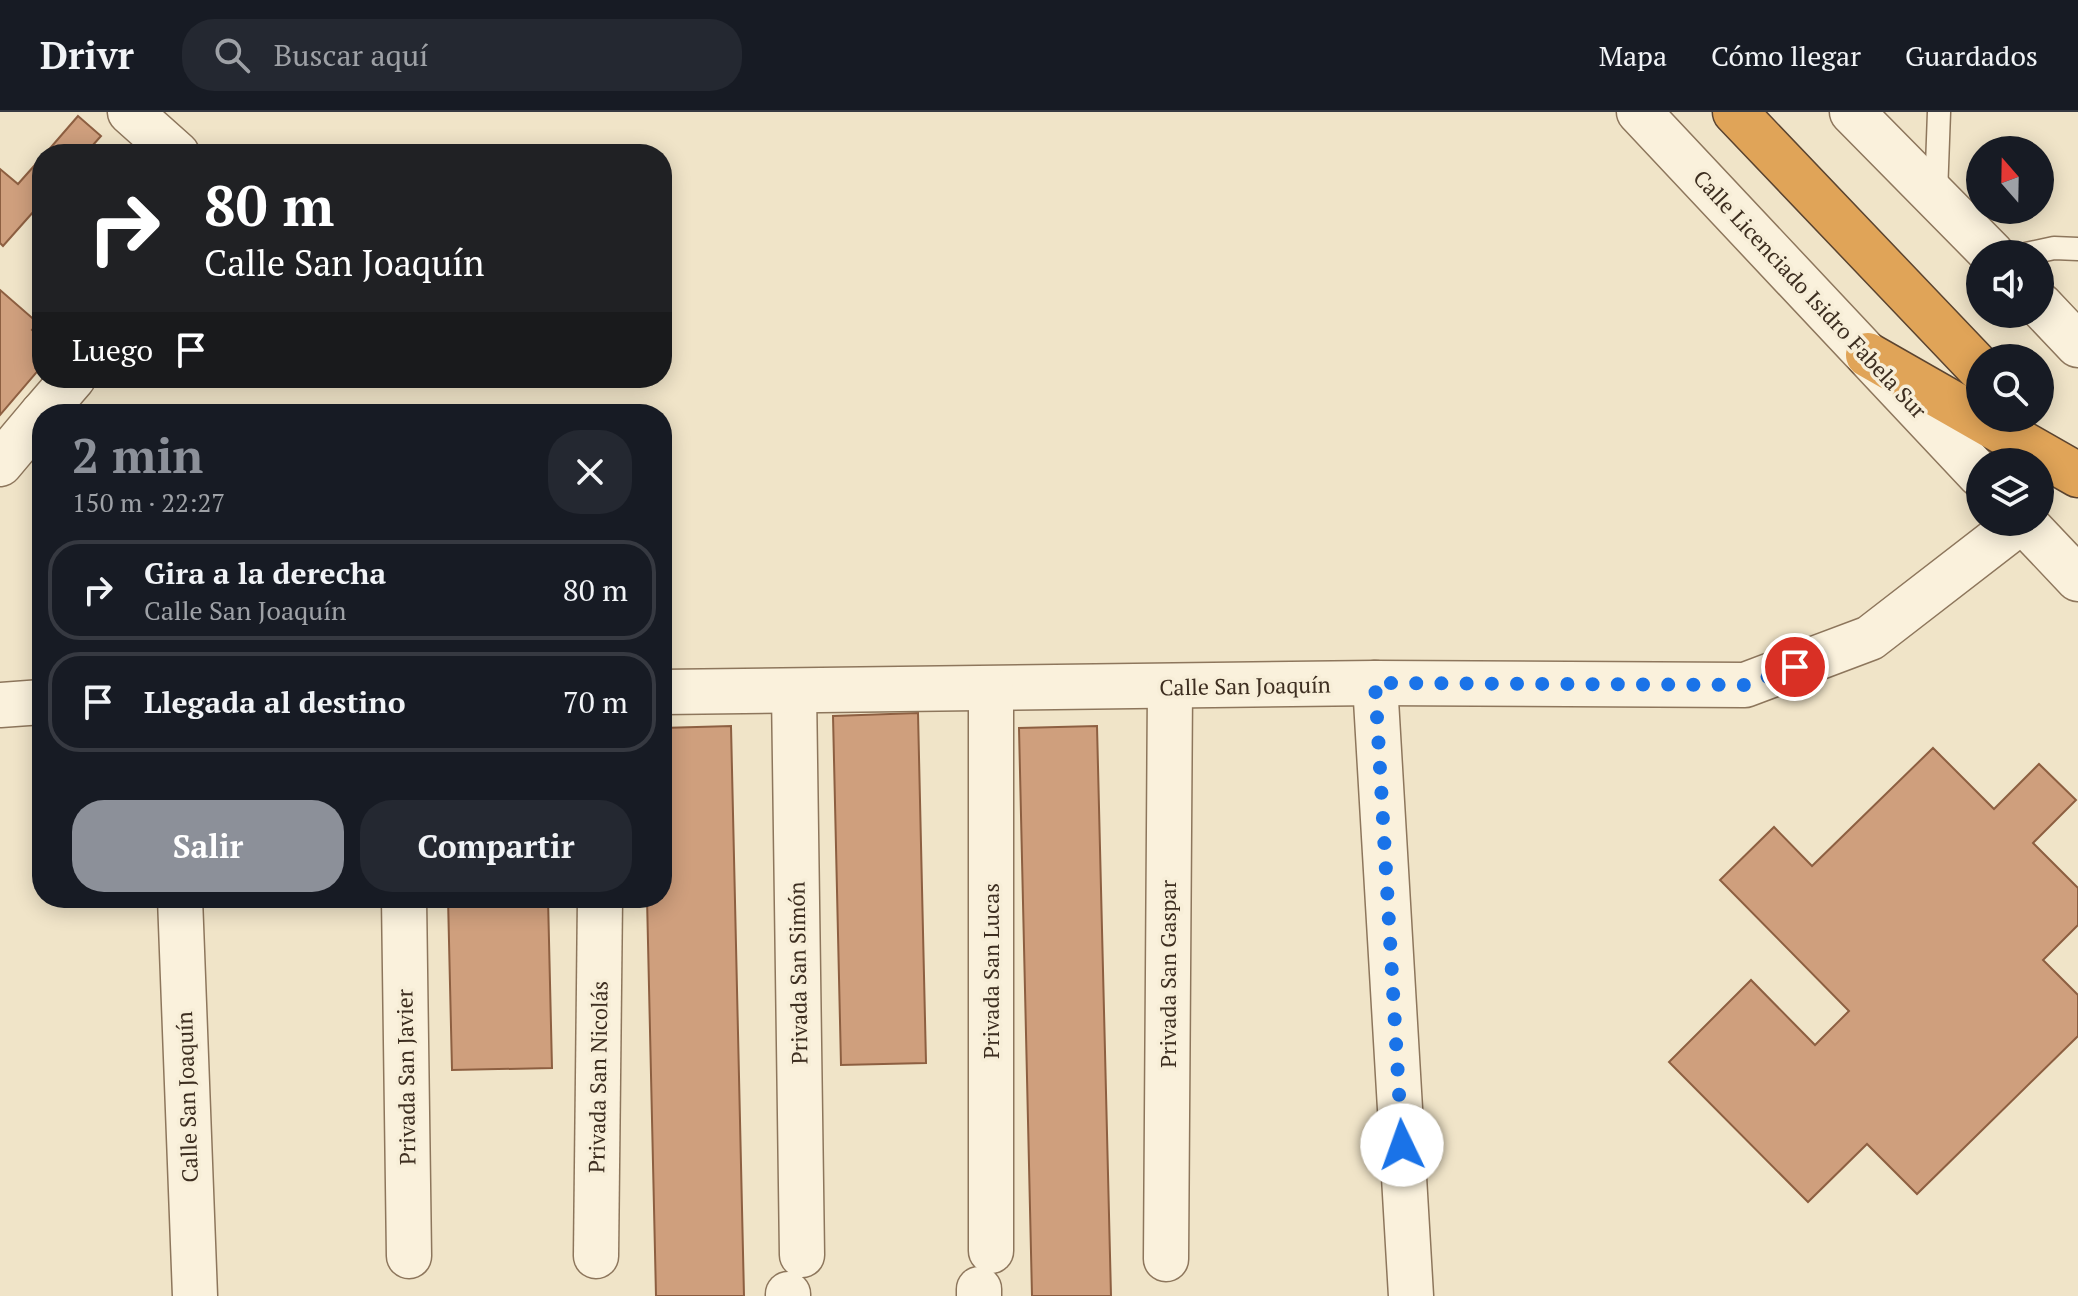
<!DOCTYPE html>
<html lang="es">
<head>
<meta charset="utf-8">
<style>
  body { margin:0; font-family:"PT Serif",serif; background:#242831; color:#f1f3f6; height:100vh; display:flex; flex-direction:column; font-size:30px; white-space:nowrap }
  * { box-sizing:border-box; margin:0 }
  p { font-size:26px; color:#9ea1a6 }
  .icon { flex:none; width:44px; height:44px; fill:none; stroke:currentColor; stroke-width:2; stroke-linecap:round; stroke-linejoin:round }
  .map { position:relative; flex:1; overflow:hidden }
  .details { position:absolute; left:32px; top:292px; width:640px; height:504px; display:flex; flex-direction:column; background:#171b24; border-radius:32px; box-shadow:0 4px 20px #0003 }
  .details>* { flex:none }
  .top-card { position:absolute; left:32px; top:32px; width:640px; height:244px; border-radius:32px; box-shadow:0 4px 20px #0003; background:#202124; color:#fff; overflow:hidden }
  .needle { width:52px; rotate:340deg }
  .buttons { position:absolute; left:1966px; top:24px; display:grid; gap:16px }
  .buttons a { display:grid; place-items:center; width:88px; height:88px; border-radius:50%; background:#171b24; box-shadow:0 4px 20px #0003; font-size:40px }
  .pin { position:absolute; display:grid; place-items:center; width:68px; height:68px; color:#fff; margin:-34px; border:4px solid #fff; border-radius:50%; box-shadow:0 2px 8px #0007 }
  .me { position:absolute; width:88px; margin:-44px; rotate:357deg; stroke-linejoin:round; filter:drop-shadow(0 0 6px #0008) }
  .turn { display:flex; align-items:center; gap:28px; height:168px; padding:0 40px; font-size:36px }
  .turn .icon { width:104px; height:104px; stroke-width:2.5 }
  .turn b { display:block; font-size:56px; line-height:68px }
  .then { display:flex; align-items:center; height:76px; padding:0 40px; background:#0003; gap:16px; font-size:30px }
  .round { display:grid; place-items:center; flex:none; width:84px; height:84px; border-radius:32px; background:#242831 }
  .head { display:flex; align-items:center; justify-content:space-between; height:136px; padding:0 40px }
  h1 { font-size:48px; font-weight:700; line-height:60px; color:#8c9099 }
  .action { display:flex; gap:16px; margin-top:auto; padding:16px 40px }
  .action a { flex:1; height:92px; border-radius:32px; background:#8c9099; color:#fff; font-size:32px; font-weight:700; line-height:92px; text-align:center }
  .action a+a { background:#242831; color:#f1f3f6 }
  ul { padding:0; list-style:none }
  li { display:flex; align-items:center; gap:24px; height:100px; margin:0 16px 12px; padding:0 24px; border:4px solid #363941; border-radius:32px }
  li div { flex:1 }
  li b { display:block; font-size:30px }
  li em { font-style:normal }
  header { display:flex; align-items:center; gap:48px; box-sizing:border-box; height:112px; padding:0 40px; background:#171b24; border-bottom:2px solid #363941 }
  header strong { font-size:38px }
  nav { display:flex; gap:44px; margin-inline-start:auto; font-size:28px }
  .search { width:560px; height:72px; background:#242831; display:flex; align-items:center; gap:20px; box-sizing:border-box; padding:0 28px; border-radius:32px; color:#9ea1a6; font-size:30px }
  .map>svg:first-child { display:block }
</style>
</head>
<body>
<header>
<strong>Drivr</strong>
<div class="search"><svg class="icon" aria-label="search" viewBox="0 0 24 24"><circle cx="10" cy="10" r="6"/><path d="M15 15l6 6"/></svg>Buscar aquí</div>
<nav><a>Mapa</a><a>Cómo llegar</a><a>Guardados</a></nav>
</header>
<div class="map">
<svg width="2078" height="1184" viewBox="0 0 2078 1184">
  <rect width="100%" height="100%" fill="#f0e4c8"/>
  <g fill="#cf9f7d" stroke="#8d5f41" stroke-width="2">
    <path d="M 78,4 L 101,24 L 85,42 L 45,42 Z"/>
    <path d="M 42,45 L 42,90 L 3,134 L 0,131 L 0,57 L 18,72 Z"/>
    <path d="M 0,178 L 38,211 L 32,218 L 42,227 L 42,254 L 0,303 Z"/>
    <path d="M 918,601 L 926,951 L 841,953 L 833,604 Z"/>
    <path d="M 731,614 L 744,1184 L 656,1184 L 647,786 L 662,786 L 662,616 Z"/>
    <path d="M 1097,614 L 1111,1184 L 1032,1184 L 1019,616 Z"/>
    <path d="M 1933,636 L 1994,697 L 2039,652 L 2076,688 L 2033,731 L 2078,776 L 2078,813 L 2043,848 L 2078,883 L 2078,924 L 1917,1082 L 1867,1032 L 1808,1090 L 1669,950 L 1751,868 L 1815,933 L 1849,899 L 1720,768 L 1774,715 L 1812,754 Z"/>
    <path d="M 448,786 L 548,786 L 552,956 L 452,958 Z"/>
  </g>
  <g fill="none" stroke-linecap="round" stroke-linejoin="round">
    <defs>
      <g id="service">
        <path d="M 1936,82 L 1939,0"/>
        <path d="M 2026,142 L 2054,136 L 2078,137"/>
      </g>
      <g id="minor">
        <path d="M 130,0 L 177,42"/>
        <path d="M 1852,0 L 1992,142"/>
        <path d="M 2040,193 L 2078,233"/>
        <path d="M 42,302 L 73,266"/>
        <path d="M 0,352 L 42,302"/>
        <path d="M 1375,571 L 1411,1184"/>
        <path d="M 794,579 L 802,1143"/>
        <path d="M 662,580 L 1375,571 L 1745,573 L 1870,526 L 2020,410"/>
        <path d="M 0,593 L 42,590"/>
        <path d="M 180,786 L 195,1184"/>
        <path d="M 404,786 L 409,1144"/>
        <path d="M 991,1139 L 991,578"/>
        <path d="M 596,1144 L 600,786"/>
        <path d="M 1166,1147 L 1170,576"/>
        <path d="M 979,1177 L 979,1184"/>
        <path d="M 788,1182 L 788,1184"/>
      </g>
      <g id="tertiary">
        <path d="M 1639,0 L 1980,363"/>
        <path d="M 2024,410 L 2078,467"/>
      </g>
      <g id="motorway">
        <path d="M 1735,0 L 1980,257"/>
        <path d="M 1868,243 L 2078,363"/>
      </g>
    </defs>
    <use href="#service" stroke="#8d765c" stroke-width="25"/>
    <use href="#minor" stroke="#8d765c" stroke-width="47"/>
    <use href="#tertiary" stroke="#8d765c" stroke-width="47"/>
    <use href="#motorway" stroke="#5b4430" stroke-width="47"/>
    <use href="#service" stroke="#faf1dc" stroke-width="22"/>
    <use href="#minor" stroke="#faf1dc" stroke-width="44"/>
    <use href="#tertiary" stroke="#faf1dc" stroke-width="44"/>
    <use href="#motorway" stroke="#e0a458" stroke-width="44"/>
  </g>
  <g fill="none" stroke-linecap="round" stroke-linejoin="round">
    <path stroke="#1a73e8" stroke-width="14" stroke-dasharray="0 25.2" d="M 1402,1033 L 1375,571 L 1745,573 L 1795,555"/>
  </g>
  <g text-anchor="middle" stroke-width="7" stroke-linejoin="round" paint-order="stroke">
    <g font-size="22" fill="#3d2e20" stroke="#f7eed8">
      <text transform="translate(1810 182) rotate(47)" y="8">Calle Licenciado Isidro Fabela Sur</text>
      <text transform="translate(1245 574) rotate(-1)" y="8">Calle San Joaquín</text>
      <text transform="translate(991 859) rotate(-90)" y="8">Privada San Lucas</text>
      <text transform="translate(798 861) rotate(-91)" y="8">Privada San Simón</text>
      <text transform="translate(1168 862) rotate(-90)" y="8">Privada San Gaspar</text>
      <text transform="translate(406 965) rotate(-91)" y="8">Privada San Javier</text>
      <text transform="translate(598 965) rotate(-89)" y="8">Privada San Nicolás</text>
      <text transform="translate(187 985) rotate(-92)" y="8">Calle San Joaquín</text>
    </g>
  </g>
</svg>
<div class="buttons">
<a><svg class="needle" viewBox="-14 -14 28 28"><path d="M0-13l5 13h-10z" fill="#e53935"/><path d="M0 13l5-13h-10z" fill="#9ea1a6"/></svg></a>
<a><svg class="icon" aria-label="sound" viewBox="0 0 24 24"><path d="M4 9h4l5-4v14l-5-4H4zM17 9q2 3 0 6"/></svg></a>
<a><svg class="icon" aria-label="search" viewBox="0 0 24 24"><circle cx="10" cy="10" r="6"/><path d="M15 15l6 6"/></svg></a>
<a><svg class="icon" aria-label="layers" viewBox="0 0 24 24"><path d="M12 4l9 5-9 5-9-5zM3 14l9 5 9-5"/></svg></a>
</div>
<div class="pin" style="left:1795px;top:555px;background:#d93025"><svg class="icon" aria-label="arrive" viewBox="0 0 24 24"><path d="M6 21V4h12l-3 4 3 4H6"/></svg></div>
<svg class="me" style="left:1402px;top:1033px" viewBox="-20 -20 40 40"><circle r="19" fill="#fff"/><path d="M0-13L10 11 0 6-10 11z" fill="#1a73e8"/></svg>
<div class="top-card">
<div class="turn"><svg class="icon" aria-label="right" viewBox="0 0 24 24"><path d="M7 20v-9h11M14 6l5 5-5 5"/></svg><div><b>80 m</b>Calle San Joaquín</div></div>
<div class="then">Luego<svg class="icon" aria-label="arrive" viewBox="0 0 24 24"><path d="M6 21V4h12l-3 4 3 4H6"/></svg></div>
</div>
<section class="details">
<div class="head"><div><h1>2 min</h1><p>150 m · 22:27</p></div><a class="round"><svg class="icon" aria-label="close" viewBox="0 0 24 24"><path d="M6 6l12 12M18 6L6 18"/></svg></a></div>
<ul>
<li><svg class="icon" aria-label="right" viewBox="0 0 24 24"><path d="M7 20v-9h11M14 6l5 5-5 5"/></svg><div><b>Gira a la derecha</b><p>Calle San Joaquín</p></div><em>80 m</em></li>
<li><svg class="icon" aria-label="arrive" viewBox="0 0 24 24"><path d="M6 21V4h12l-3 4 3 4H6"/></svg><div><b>Llegada al destino</b></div><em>70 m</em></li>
</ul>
<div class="action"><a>Salir</a><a>Compartir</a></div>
</section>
</div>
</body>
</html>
